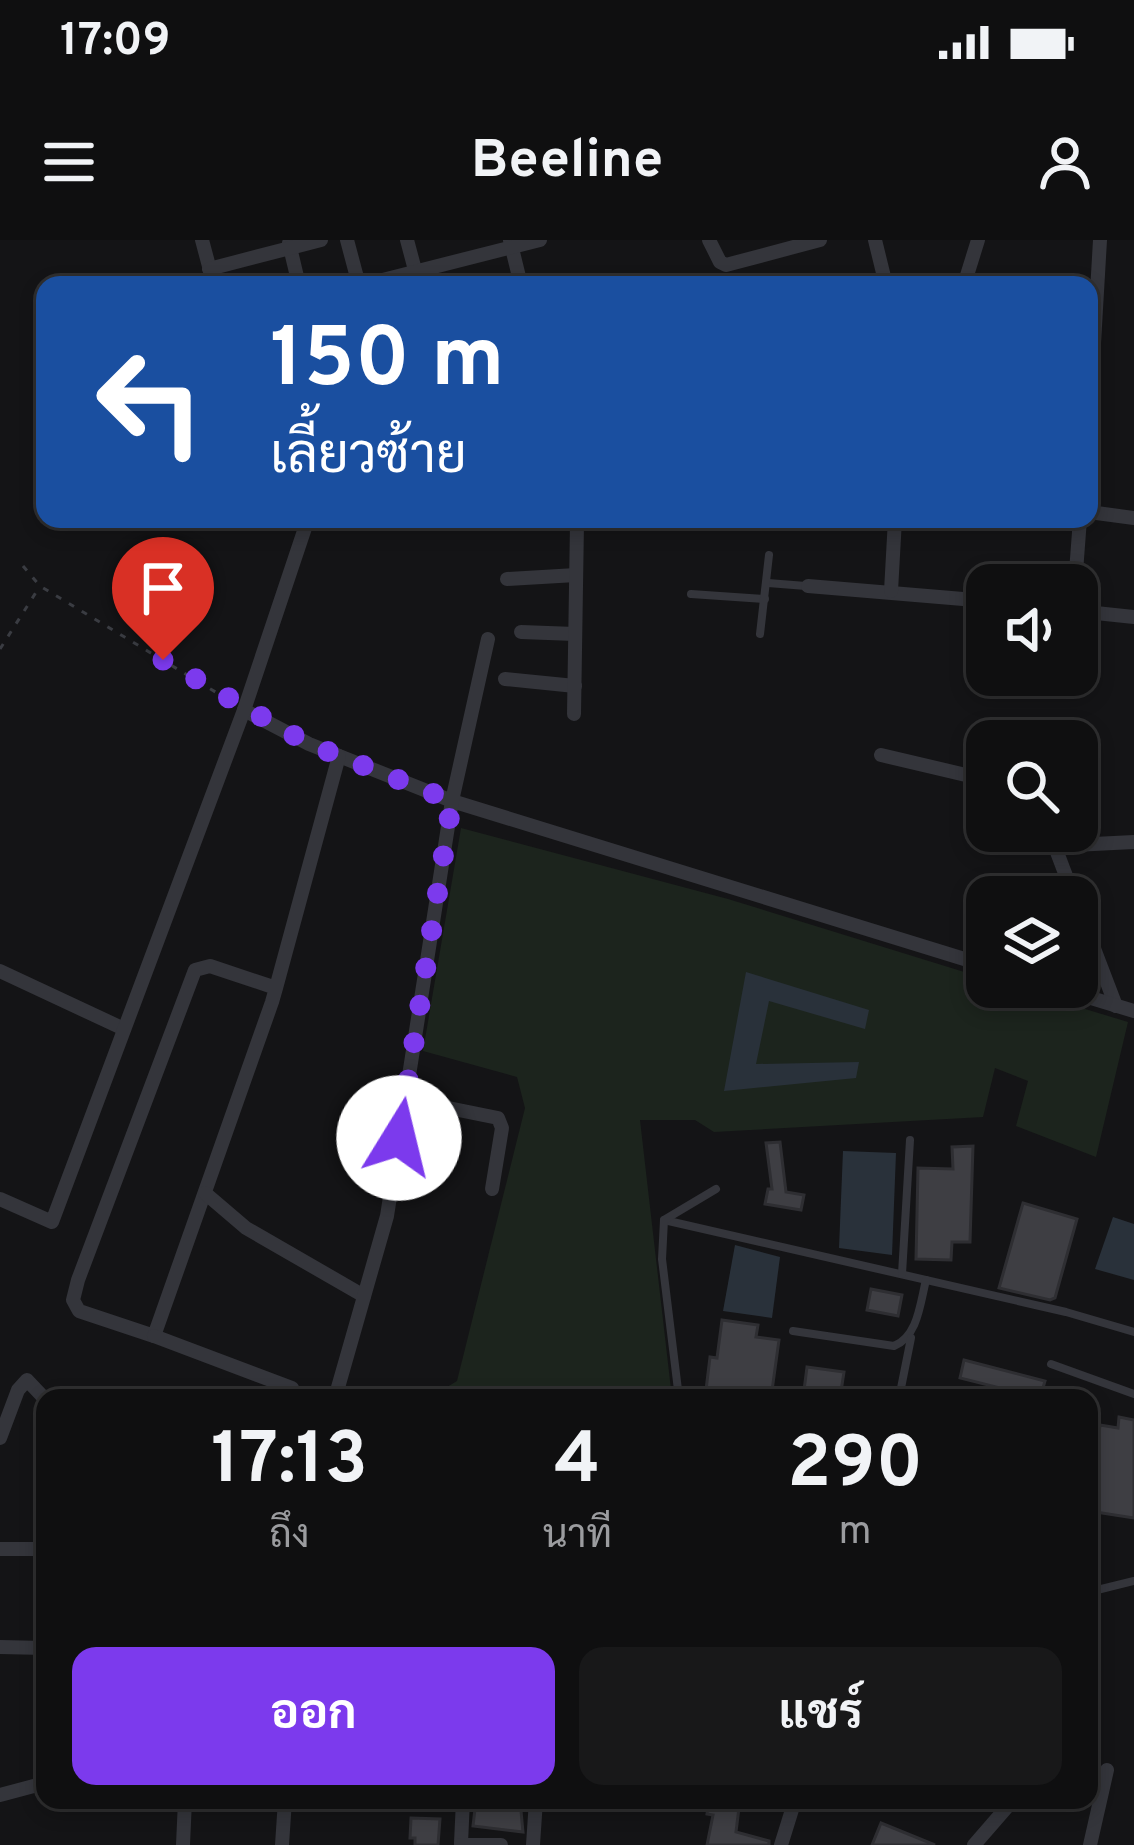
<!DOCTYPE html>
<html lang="th">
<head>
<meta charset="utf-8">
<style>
  body { margin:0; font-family:Overpass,Sarabun,sans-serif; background:#181819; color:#f1f3f6; height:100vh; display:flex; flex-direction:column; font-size:45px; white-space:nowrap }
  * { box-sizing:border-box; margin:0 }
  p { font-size:39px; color:#9b9c9f }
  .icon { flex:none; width:66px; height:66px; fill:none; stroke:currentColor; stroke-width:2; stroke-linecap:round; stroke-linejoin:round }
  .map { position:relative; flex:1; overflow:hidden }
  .sheet { position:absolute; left:36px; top:1149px; width:1062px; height:420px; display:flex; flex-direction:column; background:#0f0f10; border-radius:24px; box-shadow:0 6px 18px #0003,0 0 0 3px #2f2f30 }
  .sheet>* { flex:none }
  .hud { position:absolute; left:36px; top:36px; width:1062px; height:252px; border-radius:24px; box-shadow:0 6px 18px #0003,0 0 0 3px #2f2f30; background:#1a4fa0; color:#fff; overflow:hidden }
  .buttons { position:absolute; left:966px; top:324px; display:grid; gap:24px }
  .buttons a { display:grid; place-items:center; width:132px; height:132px; border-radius:24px; background:#0f0f10; box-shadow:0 6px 18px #0003,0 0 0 3px #2f2f30; font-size:60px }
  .pin { position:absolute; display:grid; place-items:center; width:102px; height:102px; color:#fff; margin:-123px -51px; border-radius:50% 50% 50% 0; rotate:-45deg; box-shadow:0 0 12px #0007 }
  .pin .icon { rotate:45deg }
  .me { position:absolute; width:132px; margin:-66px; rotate:9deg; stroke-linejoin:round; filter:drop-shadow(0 0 9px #0008) }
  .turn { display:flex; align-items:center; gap:42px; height:252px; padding:0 36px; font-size:54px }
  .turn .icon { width:156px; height:156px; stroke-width:2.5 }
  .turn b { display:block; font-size:84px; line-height:102px }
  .eta { display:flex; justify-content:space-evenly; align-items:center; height:204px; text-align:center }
  .eta b { font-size:72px; font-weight:700; line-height:84px }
  .button { display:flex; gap:24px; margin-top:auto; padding:24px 36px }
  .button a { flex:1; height:138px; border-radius:24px; background:#7c3aed; color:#fff; font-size:48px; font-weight:700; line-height:138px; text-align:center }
  .button a+a { background:#181819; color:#f1f3f6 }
  .status { display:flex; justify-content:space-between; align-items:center; height:84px; padding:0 60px; background:#0f0f10; direction:ltr }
  .status svg { height:33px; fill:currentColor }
  header { display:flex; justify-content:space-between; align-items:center; height:156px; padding:0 36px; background:#0f0f10; font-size:54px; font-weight:700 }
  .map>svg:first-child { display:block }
</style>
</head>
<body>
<div class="status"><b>17:09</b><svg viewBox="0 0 49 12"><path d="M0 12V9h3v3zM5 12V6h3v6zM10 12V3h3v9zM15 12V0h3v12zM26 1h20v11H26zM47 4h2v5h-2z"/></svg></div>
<header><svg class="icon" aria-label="menu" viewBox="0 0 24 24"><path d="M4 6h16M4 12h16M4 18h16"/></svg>Beeline<svg class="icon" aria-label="person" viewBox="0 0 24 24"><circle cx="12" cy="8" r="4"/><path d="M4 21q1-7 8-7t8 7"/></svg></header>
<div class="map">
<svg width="1134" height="1605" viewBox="0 0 1134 1605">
  <rect width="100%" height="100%" fill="#141416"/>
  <path fill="#1c241d" d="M 461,588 L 728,659 L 987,739 L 987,747 L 1013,747 L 1128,782 L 1096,917 L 1016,886 L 1028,841 L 995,828 L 983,877 L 714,892 L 695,880 L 640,880 L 672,1158 L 429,1158 L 457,1141 L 525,868 L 517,837 L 423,811 Z"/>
  <g fill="#29313a">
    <path d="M 746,732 L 869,770 L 865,789 L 769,761 L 756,824 L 859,822 L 856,838 L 724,851 Z"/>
    <path d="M 843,911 L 896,913 L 892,1015 L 839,1008 Z"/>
    <path d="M 1113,977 L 1134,984 L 1134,1040 L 1095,1029 Z"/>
    <path d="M 735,1005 L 780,1017 L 772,1078 L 723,1071 Z"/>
  </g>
  <g fill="#3e3e43" stroke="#2e2e32" stroke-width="3">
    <path d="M 780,902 L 786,952 L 804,955 L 801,970 L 765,964 L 768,949 L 772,949 L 766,903 Z"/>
    <path d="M 973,906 L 970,1002 L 952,1002 L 951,1020 L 916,1019 L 918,928 L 953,929 L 952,907 Z"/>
    <path d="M 1023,963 L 1077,979 L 1055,1058 L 1050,1060 L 999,1048 Z"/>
    <path d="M 871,1049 L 902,1055 L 898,1076 L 867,1070 Z"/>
    <path d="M 722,1080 L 758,1085 L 756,1097 L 779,1100 L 771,1158 L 705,1158 L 710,1117 L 717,1118 Z"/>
    <path d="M 964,1120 L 1045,1141 L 1040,1158 L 960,1138 Z"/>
    <path d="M 807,1127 L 844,1132 L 840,1158 L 803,1158 Z"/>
    <path d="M 1119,1177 L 1134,1180 L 1134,1278 L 1089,1271 L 1100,1185 L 1118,1188 Z"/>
    <path d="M 476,1560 L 520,1560 L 523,1592 L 473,1586 Z"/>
    <path d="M 709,1560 L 740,1560 L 736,1592 L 769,1601 L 769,1605 L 707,1605 L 713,1575 L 707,1574 Z"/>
    <path d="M 411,1578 L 440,1579 L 438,1605 L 415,1605 L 415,1598 L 410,1598 Z"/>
    <path d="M 881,1583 L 935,1605 L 872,1605 Z"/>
  </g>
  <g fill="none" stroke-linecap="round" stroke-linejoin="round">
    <g stroke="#3a3c42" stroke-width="3" stroke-dasharray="6 9" stroke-linecap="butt">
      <path d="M 23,326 L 40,346 L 232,462"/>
      <path d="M 0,409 L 40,346"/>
    </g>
    <g stroke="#34353b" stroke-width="8">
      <path d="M 768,343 L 806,346"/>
      <path d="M 691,354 L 765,359"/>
      <path d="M 760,394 L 769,315"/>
      <path d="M 664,980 L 1066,1072 L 1134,1092"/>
      <path d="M 902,1034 L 910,900"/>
      <path d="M 793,1091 L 894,1106 C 918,1096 920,1064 926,1040"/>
      <path d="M 1051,1124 L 1134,1154"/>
      <path d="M 679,1158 L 662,1019 L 664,980 L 716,949"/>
      <path d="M 899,1158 L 911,1098"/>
      <path d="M 1089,1352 L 1134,1341"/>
    </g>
    <g stroke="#34353b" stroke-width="14">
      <path d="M 202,0 L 214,45"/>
      <path d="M 347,0 L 359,45"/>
      <path d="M 407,0 L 419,45"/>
      <path d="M 510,0 L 521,45"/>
      <path d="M 709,0 L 720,22 L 726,25 L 820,0"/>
      <path d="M 875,0 L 886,45"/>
      <path d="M 289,3 L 299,45"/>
      <path d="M 209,29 L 321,0"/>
      <path d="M 363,45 L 540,0"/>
      <path d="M 604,45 L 607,44"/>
      <path d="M 964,45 L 978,0"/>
      <path d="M 1090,172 L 1100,0"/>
      <path d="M 1089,272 L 1134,278"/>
      <path d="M 538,279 L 577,283 L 577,279"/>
      <path d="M 507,339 L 576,335"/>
      <path d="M 1075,345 L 1080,279"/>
      <path d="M 808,346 L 987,361"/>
      <path d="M 891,351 L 895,279"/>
      <path d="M 1077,371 L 1134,377"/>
      <path d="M 521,392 L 575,394"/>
      <path d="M 505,439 L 575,446"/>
      <path d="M 244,470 L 309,504 L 452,561 L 987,726"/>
      <path d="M 574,474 L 577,283"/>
      <path d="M 1034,501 L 1034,488"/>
      <path d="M 881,515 L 987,540"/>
      <path d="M 1049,591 L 1074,657"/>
      <path d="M 1054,606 L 1134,602"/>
      <path d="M 1077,664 L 1116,766"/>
      <path d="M 0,731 L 124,789"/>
      <path d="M 1055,747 L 1134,771"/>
      <path d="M 276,748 L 210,726 L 195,730 L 78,1040 L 73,1060 L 79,1071 L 154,1096 L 272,762 L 276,748 L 339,516"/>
      <path d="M 404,859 L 498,878 L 502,888 L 492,949"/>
      <path d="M 205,953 L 246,988 L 364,1056"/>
      <path d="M 0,959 L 52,982 L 244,470 L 308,279"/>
      <path d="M 154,1096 L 292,1148"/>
      <path d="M 335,1158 L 387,976 L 452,561 L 488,399"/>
      <path d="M 0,1198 L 18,1150 L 27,1140 L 45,1159"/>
      <path d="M 0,1309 L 45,1309"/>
      <path d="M 0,1407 L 45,1408"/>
      <path d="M 0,1555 L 45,1543"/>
      <path d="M 461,1603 L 463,1560"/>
      <path d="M 183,1605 L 185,1560"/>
      <path d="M 282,1605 L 285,1560"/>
      <path d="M 461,1605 L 501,1605"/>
      <path d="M 533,1605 L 536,1560"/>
      <path d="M 781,1605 L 795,1560"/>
      <path d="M 974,1605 L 1013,1560"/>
      <path d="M 1090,1605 L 1107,1530"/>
    </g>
  </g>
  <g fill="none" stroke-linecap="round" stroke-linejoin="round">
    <path stroke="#7c3aed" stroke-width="21" stroke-dasharray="0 37.8" d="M 163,420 L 309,504 L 452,561 L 399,898"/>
  </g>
</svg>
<div class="buttons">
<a><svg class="icon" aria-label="sound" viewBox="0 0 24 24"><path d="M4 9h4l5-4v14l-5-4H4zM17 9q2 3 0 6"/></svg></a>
<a><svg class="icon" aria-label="search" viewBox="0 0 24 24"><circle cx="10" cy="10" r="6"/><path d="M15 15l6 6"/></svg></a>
<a><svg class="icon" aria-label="layers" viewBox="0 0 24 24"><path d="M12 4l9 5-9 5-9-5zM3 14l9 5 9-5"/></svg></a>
</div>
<div class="pin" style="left:163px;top:420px;background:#d93025"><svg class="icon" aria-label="arrive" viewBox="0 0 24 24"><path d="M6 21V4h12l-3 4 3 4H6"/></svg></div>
<svg class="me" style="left:399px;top:898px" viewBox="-20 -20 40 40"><circle r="19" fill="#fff"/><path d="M0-13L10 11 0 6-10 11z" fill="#7c3aed"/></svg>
<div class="hud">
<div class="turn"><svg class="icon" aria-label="left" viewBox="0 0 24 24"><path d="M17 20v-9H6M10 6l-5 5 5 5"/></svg><div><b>150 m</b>เลี้ยวซ้าย</div></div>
</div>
<section class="sheet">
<div class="eta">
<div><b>17:13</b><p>ถึง</p></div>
<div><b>4</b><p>นาที</p></div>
<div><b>290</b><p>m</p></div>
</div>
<div class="button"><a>ออก</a><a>แชร์</a></div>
</section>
</div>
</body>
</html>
